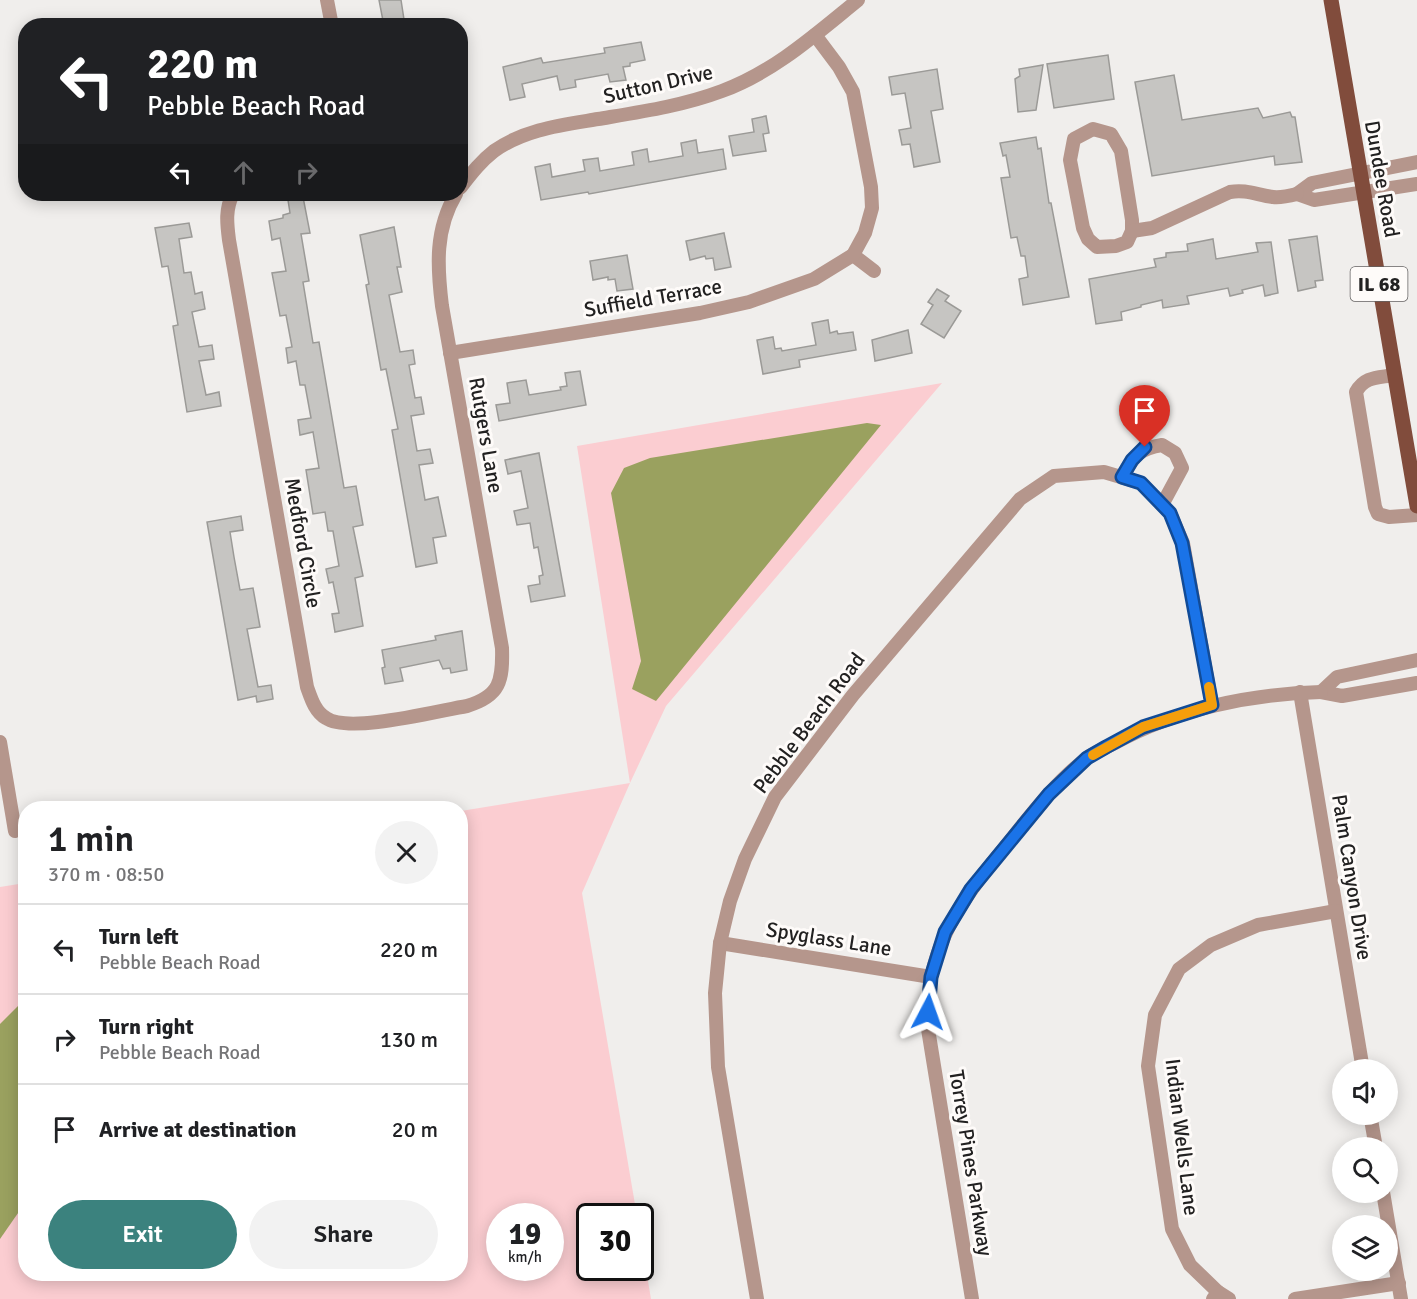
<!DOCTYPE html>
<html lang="en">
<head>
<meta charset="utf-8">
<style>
  body { margin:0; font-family:Signika,sans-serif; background:#f2f2f2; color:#202124; height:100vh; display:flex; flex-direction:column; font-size:22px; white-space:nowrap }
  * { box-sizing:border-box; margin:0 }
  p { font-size:20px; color:#757577 }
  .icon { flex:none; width:33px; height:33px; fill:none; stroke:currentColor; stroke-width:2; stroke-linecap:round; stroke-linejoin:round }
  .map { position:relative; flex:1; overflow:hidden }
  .sheet { position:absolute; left:18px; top:801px; width:450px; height:480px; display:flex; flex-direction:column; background:#fff; border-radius:24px; box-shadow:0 3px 15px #0003 }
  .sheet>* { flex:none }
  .top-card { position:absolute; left:18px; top:18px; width:450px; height:183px; border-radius:24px; box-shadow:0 3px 15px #0003; background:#202124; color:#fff; overflow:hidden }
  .buttons { position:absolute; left:1332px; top:1059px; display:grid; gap:12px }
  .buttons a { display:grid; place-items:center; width:66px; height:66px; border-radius:50%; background:#fff; box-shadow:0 3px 15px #0003; font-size:30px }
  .speed { position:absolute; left:486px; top:1203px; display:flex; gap:12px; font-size:30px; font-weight:700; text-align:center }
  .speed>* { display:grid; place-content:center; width:78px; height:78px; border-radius:50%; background:#fff; box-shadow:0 3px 15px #0003; line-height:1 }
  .speed small { font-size:15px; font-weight:400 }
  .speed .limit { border:3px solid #111; border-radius:9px; background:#fff; color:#111 }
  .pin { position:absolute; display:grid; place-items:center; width:51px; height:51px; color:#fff; margin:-62px -26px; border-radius:50% 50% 50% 0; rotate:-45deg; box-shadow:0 0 6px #0007 }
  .pin .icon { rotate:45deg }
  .me { position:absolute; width:66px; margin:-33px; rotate:4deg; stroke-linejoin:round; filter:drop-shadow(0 0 4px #0008) }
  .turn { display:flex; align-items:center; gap:21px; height:126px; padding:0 30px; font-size:27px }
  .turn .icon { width:78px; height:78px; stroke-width:2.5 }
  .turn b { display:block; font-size:42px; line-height:51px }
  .lanes { display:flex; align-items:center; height:57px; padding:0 30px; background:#0003; justify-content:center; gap:30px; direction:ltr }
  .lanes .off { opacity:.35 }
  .round { display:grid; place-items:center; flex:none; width:63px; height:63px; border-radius:32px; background:#f2f2f2 }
  .overview { display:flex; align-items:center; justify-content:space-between; height:102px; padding:0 30px }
  h1 { font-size:36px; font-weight:600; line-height:45px }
  .cta { display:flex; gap:12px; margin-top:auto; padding:12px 30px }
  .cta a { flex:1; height:69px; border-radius:36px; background:#3b827e; color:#fff; font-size:24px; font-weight:600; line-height:69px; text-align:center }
  .cta a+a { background:#f2f2f2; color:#202124 }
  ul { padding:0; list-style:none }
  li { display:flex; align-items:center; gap:18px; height:90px; padding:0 30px; border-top:2px solid #e0e0e0 }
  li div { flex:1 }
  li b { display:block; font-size:22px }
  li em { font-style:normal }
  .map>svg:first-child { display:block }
</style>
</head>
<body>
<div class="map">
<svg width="1417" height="1299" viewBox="0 0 1417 1299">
  <rect width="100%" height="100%" fill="#f0eeec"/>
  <path fill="#fbcdd1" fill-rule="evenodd" d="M 942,383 L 666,706 L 630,783 L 582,893 L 637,1216 L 590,1216 L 590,1268 L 640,1268 L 641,1239 L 651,1299 L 0,1299 L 0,887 L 25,883 L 26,1274 L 460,1274 L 461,811 L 630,783 L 577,446 ZM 500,1216 L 550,1216 L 550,1268 L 500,1268 Z"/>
  <g fill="#9aa15f">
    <path d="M 867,423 L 881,425 L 656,701 L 632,689 L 641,661 L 611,493 L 624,468 L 650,458 Z"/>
    <path d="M 25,999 L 25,1203 L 0,1239 L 0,1024 Z"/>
  </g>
  <g fill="#c6c5c2" stroke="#9b9a97" stroke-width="1.5">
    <path d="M 379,0 L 401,0 L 405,26 L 384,26 Z"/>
    <path d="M 641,42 L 645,60 L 630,63 L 630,66 L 623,67 L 626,80 L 610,82 L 608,74 L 575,80 L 576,87 L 560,90 L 557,76 L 522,84 L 525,97 L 510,100 L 503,67 L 541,58 L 543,63 L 605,53 L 604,48 Z"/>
    <path d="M 1108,55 L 1114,99 L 1054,108 L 1047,64 Z"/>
    <path d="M 1043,65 L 1036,110 L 1018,112 L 1015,79 L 1020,76 L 1019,69 Z"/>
    <path d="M 937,69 L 943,109 L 931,111 L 940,162 L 914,167 L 910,144 L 902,145 L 899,130 L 911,128 L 905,93 L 892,95 L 889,77 Z"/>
    <path d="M 1174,75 L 1182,120 L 1258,108 L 1263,118 L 1290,112 L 1292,117 L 1295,117 L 1302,162 L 1275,165 L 1274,156 L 1152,176 L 1135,82 Z"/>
    <path d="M 766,116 L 769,133 L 763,134 L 766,151 L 733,156 L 729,136 L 754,132 L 752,119 Z"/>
    <path d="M 1036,137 L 1038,149 L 1041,148 L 1049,203 L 1051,203 L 1069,297 L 1023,305 L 1019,279 L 1028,277 L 1025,256 L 1021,256 L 1017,237 L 1011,238 L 1001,178 L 1010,177 L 1006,155 L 1003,156 L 1000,143 Z"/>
    <path d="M 696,140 L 698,153 L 723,149 L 726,169 L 589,194 L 588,192 L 541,200 L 535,167 L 550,164 L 552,177 L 585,171 L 583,160 L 598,158 L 600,171 L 634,165 L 632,152 L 647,149 L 649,162 L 683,156 L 681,143 Z"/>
    <path d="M 303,197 L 310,233 L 301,234 L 309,281 L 303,282 L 313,343 L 319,342 L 344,488 L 356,486 L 363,525 L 353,527 L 363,576 L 355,578 L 363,626 L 335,632 L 332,614 L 339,613 L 333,582 L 329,583 L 326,569 L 339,566 L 333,531 L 328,531 L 325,512 L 313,514 L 306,470 L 319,468 L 313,432 L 300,435 L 298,420 L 311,418 L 305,385 L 300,385 L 296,361 L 288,363 L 286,348 L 292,347 L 286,315 L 280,316 L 272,273 L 286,271 L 280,238 L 272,240 L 269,221 L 283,218 L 283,215 L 290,213 L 288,200 Z"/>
    <path d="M 189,223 L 192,237 L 179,239 L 184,273 L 191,272 L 195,294 L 202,292 L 205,309 L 192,312 L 199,347 L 212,345 L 214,359 L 199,361 L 206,395 L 219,392 L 221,406 L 187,412 L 173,326 L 178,325 L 168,266 L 162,267 L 155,228 Z"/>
    <path d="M 394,227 L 401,267 L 397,267 L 402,292 L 389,295 L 400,352 L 413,350 L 415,364 L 409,365 L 415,398 L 421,397 L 424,414 L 411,416 L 417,451 L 430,449 L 433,463 L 419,465 L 425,500 L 438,497 L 446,536 L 433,538 L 437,563 L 416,567 L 392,430 L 398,429 L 386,369 L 381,370 L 366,285 L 369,284 L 360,235 Z"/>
    <path d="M 724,233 L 731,267 L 715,270 L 713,258 L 706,259 L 705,256 L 690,260 L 686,241 Z"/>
    <path d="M 1317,236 L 1323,280 L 1315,281 L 1316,287 L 1298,291 L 1289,240 Z"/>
    <path d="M 1213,239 L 1216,259 L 1258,252 L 1256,243 L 1271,242 L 1278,293 L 1265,296 L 1263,285 L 1242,290 L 1243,293 L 1230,296 L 1228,288 L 1187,296 L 1189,304 L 1163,308 L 1162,300 L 1141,305 L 1141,307 L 1121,312 L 1122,320 L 1096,324 L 1089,279 L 1156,267 L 1154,259 L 1166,257 L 1166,253 L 1188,251 L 1187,244 Z"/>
    <path d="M 627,255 L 633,289 L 617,291 L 615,279 L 608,280 L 608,277 L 593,280 L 590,261 Z"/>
    <path d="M 937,289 L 949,296 L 945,301 L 961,311 L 944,338 L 921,324 L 933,305 L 928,302 Z"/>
    <path d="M 828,320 L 830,333 L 837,331 L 838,334 L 853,332 L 856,350 L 799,360 L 800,367 L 763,374 L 757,340 L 773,337 L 775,349 L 781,348 L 782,351 L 816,345 L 812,323 Z"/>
    <path d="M 908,330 L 912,353 L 875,361 L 872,340 Z"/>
    <path d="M 580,371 L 586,405 L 499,421 L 496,405 L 510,403 L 507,383 L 526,380 L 529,395 L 561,390 L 560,387 L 567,386 L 565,373 Z"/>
    <path d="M 539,453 L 565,596 L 531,602 L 528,586 L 540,584 L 539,576 L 543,575 L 538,547 L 534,548 L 530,523 L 517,525 L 514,511 L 528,508 L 521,471 L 508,474 L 505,460 Z"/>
    <path d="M 241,516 L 243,530 L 230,532 L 234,557 L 240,590 L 253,588 L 260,627 L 247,629 L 258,687 L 271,685 L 273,699 L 257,702 L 256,696 L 238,700 L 207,522 Z"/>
    <path d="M 462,631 L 467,670 L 451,673 L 450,668 L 443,669 L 439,660 L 400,668 L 403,681 L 385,684 L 382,668 L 385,667 L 382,650 L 436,640 L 435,636 Z"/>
  </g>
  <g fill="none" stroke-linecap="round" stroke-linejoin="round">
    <g stroke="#b5968c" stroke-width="14">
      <path d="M 327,0 L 332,26"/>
      <path d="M 1093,129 L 1111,134 L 1121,151 L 1132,220 L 1132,231 L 1127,242 L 1116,246 L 1097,247 L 1088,239 L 1083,228 L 1070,160 L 1074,139 Z"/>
      <path d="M 1417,162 L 1312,183 L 1297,194 L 1314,200 L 1417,184"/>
      <path d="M 460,188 C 471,174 480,162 494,151 C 525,129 562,125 598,119 C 640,112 682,106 722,91 C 774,72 816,34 858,0"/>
      <path d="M 233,194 C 225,209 227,224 229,240 L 307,687 C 311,698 315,712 326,718 C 349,734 437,711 467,706 C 500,696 503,681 502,648 L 442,306 C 437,266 435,229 456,194"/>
      <path d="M 1132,231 L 1152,228 L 1230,192 C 1246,189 1257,195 1273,197 C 1281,198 1289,196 1297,194"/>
      <path d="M 853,255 L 874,271"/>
      <path d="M 450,353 L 700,313 L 749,302 L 814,279 L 853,255 L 865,233 L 872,208 L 871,187 L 853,92 L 839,67 L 815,35"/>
      <path d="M 1394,375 C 1378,378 1365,376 1356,392 L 1375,507 L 1378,514 L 1389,517 L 1417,515"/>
      <path d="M 1122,477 C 1134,457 1137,449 1162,445 L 1175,453 L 1182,468 L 1162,505"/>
      <path d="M 1417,660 L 1337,677 L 1321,692 L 1342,696 L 1417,683"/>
      <path d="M 1300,692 L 1363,1070"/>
      <path d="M 0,742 L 15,831"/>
      <path d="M 720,943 L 931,977"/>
      <path d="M 1370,1114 L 1376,1148"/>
      <path d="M 1383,1192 L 1401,1299"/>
      <path d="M 1218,1292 L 1190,1265 L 1172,1229 L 1148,1066 L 1155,1015 L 1179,969 L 1211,945 L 1258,925 L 1336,911"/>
      <path d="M 757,1299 L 718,1067 L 715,993 L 720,943 L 730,901 L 745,859 L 775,797 L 853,695 L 1020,499 L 1054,476 L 1104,472 L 1141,483 L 1170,513 L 1183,543 L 1212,705"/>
      <path d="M 972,1299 L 928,1029 C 928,1017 927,1004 929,992 C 935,937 966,894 1001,852 C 1027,820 1053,784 1087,758 C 1095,752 1106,748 1115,743 C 1177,709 1251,694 1321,692"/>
      <path d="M 1213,1299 L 1218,1292 L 1229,1299"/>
      <path d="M 1295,1299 L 1399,1283"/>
    </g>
    <path stroke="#814c3c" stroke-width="15" d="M 1331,0 L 1417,506"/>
  </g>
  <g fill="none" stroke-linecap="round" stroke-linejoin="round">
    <defs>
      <path id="route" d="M 928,1012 L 931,977 L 945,932 L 971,889 L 1049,794 L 1087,758 L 1106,747 L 1143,727 L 1212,705 L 1182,543 L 1170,513 L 1141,483 L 1122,477 L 1132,460 L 1145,447"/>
    </defs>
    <use href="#route" stroke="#114b97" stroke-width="15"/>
    <use href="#route" stroke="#1a73e8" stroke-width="10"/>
    <path stroke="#f59e0b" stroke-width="10" d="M 1093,755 L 1143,727 L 1212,705 L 1209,687"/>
  </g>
  <g text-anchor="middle" stroke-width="6" stroke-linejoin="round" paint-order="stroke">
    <rect fill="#fefbf9" stroke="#646262" stroke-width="1.5" x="1350.5" y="267" width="57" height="34" rx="4.5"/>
    <g font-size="20" font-weight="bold" fill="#222121">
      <text x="1379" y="291">IL 68</text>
    </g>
    <g font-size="21" fill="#222121" stroke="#fefbf9">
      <text transform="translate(658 84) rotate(-13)" y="7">Sutton Drive</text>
      <text transform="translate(1382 179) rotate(80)" y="7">Dundee Road</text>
      <text transform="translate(653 298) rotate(-10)" y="7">Suffield Terrace</text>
      <text transform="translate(486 435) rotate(80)" y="7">Rutgers Lane</text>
      <text transform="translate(303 543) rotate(80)" y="7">Medford Circle</text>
      <text transform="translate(809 723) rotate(-53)" y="7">Pebble Beach Road</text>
      <text transform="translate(1352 877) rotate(81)" y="7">Palm Canyon Drive</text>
      <text transform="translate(829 939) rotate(9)" y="7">Spyglass Lane</text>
      <text transform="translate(1182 1137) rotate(83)" y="7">Indian Wells Lane</text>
      <text transform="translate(971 1163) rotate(81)" y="7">Torrey Pines Parkway</text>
    </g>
  </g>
</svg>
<div class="buttons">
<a><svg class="icon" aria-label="sound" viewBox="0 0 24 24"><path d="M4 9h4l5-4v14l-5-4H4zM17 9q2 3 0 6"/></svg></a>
<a><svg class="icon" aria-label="search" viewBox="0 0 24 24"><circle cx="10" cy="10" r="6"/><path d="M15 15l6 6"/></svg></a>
<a><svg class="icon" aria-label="layers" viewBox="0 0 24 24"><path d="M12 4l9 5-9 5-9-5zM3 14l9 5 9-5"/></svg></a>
</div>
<div class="speed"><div>19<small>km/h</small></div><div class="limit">30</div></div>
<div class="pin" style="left:1145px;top:447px;background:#d93025"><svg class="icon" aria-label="arrive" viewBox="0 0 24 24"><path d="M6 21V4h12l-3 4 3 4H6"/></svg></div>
<svg class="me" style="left:928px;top:1012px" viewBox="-20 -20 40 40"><path d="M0-17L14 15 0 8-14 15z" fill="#1a73e8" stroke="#fff" stroke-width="4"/></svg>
<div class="top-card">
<div class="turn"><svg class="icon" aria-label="left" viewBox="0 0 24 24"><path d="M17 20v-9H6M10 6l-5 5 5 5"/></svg><div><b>220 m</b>Pebble Beach Road</div></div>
<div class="lanes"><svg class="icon" aria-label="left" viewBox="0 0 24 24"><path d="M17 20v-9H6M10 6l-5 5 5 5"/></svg><svg class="icon off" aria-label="ahead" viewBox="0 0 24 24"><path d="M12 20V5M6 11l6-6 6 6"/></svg><svg class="icon off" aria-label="right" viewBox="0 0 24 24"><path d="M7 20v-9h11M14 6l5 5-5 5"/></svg></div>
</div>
<section class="sheet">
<div class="overview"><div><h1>1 min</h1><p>370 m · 08:50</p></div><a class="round"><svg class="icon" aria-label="close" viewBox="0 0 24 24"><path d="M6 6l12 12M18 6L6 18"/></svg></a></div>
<ul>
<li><svg class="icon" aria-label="left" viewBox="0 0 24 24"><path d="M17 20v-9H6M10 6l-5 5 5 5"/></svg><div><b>Turn left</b><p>Pebble Beach Road</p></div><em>220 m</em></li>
<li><svg class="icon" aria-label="right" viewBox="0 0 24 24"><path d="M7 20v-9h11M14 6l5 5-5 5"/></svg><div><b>Turn right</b><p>Pebble Beach Road</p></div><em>130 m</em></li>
<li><svg class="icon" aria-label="arrive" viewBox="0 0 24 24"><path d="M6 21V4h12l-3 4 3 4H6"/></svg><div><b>Arrive at destination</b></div><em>20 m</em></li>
</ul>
<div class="cta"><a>Exit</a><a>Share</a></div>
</section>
</div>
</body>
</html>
